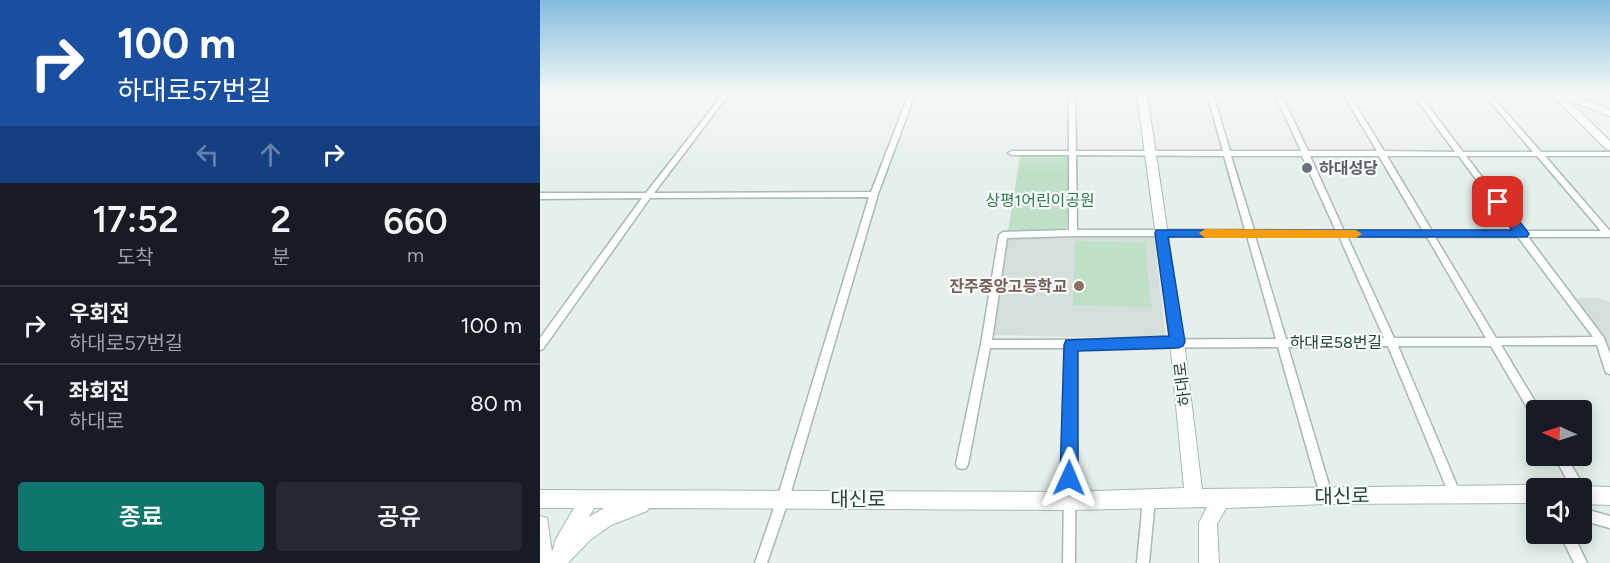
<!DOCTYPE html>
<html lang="ko">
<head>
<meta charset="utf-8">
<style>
  body { margin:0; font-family:Figtree,"Noto Sans KR",sans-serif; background:#242831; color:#f1f3f6; height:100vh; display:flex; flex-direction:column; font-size:22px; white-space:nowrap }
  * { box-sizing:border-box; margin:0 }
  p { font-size:20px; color:#9ea1a6 }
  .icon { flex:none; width:33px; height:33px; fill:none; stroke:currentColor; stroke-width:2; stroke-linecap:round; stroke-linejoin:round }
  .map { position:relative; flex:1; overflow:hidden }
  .panel { display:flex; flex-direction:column; background:#171b24; width:540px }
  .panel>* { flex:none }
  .banner { background:#1a4fa0; color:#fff; overflow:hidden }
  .needle { width:39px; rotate:273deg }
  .tools { position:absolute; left:986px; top:400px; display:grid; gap:12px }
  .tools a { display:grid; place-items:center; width:66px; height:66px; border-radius:6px; background:#171b24; box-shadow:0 3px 15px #0003; font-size:30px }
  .pin { position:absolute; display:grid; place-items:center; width:51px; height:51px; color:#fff; margin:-26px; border-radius:12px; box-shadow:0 3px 9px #0006 }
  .me { position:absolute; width:66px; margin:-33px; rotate:1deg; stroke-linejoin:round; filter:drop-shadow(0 0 4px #0008) }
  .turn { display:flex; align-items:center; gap:21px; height:126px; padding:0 18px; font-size:27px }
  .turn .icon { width:78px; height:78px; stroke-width:2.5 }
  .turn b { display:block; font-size:42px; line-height:51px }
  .lanes { display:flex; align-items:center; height:57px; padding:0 18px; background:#0003; justify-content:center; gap:30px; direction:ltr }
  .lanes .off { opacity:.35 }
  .eta { display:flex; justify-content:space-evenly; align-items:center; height:102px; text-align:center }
  .eta b { font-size:36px; font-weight:600; line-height:42px }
  .button { display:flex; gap:12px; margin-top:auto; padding:12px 18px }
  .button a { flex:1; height:69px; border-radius:6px; background:#0f766e; color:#fff; font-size:24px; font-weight:600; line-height:69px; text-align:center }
  .button a+a { background:#242831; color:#f1f3f6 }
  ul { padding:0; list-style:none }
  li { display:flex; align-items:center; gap:18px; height:78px; padding:0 18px; border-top:2px solid #363941 }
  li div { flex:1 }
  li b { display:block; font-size:22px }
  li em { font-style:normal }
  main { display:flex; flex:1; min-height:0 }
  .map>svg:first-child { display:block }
</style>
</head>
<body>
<main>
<section class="panel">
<div class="banner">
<div class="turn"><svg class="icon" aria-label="right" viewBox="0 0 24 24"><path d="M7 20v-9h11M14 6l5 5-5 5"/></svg><div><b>100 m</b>하대로57번길</div></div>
<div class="lanes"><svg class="icon off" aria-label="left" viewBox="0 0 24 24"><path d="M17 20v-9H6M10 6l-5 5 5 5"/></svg><svg class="icon off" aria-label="ahead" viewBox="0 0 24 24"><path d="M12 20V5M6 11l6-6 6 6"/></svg><svg class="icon" aria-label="right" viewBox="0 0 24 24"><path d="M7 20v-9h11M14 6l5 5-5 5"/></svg></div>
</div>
<div class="eta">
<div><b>17:52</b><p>도착</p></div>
<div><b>2</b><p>분</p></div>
<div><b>660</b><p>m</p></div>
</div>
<ul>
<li><svg class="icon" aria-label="right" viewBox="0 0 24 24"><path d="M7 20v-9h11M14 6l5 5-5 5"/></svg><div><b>우회전</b><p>하대로57번길</p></div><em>100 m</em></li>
<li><svg class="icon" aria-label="left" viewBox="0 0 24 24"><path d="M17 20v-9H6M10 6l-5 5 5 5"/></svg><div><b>좌회전</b><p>하대로</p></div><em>80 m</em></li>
</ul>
<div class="button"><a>종료</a><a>공유</a></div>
</section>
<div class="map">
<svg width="1070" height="563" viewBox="0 0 1070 563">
  <rect width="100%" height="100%" fill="#e6efeb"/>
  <g fill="#d4dfda">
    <path d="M 614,237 L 626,339 L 453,335 L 465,238 Z"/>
    <path d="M 1039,298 L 1060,298 L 1070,302 L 1070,353 L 1066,341 L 1036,300 Z"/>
  </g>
  <g fill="#bfe0c8">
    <path d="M 480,156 L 529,156 L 527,227 L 525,230 L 468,231 Z"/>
    <path d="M 535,241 L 605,242 L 611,307 L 533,305 Z"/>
  </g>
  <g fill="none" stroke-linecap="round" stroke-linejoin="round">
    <defs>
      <g id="street">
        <path d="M 0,94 L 7,94 L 0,99 Z"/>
        <path d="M 183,94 L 189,94 L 114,193 L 331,192 L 369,94 L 375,94 L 338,194 L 249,499 L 227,563 L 215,563 L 237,499 L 329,197 L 110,198 L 3,349 L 0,350 L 0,338 L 102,198 L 0,199 L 0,193 L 106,193 Z"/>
        <path d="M 529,94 L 535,94 L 536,151 L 683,151 L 667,94 L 673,94 L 690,151 L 761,151 L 735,94 L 741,94 L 768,151 L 837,151 L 803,94 L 809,94 L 844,151 L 915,152 L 873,94 L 879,94 L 923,152 L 993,152 L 944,94 L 950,94 L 1001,152 L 1070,152 L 1070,156 L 1005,156 L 1070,231 L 1070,237 L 988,237 L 1064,338 L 1070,354 L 1070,374 L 1066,373 L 1065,370 L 1057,345 L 961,345 L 1000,410 L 1000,411 L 996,411 L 996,418 L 992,416 L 951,346 L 858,346 L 921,495 L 919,499 L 915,501 L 911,499 L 848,346 L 748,347 L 792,495 L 790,499 L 786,501 L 782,499 L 780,495 L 738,347 L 536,348 L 535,563 L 523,563 L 526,348 L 450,348 L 428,464 L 426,468 L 422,469 L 418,468 L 416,464 L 441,344 L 459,235 L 463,232 L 529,230 L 529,155 L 472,155 L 468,153 L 472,151 L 529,151 ZM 536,155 L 684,156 L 705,230 L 537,230 ZM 691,156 L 762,156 L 796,231 L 714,230 ZM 770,156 L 839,156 L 883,231 L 804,231 ZM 847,156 L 919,156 L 974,231 L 892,231 ZM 926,156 L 997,156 L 1061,231 L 983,231 ZM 533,236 L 707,236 L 736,339 L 452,340 L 467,238 ZM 715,236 L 799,236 L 844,338 L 746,339 ZM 807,236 L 887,237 L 946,338 L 854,338 ZM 895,237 L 978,237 L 1053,337 L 956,338 Z"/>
        <path d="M 1014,456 L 1026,456 L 1043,485 L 1045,489 L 1043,493 L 1041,494 L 1041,489 L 1032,489 Z"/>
        <path d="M 609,493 L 613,495 L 615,499 L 609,563 L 597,563 L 603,499 L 605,495 Z"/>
        <path d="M 1041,508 L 1070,516 L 1070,528 L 1041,520 Z"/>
        <path d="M 1020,534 L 1033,534 L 1047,563 L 1034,563 Z"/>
      </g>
      <g id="secondary">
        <path d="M 597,94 L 607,94 L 644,342 L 662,489 L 996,485 L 1003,489 L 996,489 L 996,503 L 786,504 L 686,508 L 677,524 L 679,563 L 659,563 L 659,523 L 667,507 L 529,510 L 109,508 L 107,511 L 71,525 L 50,540 L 28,563 L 0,563 L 0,516 L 7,518 L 12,552 L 16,539 L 34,508 L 0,508 L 0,490 L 529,492 L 644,488 L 630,342 ZM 54,508 L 64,508 L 49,517 Z"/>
        <path d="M 1011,94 L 1030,94 L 1070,110 L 1070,116 L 1028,100 L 1070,141 L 1070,150 L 1066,149 Z"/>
        <path d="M 1041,486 L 1070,487 L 1070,505 L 1041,504 L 1041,489 L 1035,489 Z"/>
      </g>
    </defs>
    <use href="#street" stroke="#a8b8b2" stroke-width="3"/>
    <use href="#secondary" stroke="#a4bbb3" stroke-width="2"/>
    <use href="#street" fill="#fff" fill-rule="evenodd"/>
    <use href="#secondary" fill="#fff" fill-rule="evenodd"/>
  </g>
  <linearGradient id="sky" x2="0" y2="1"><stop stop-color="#84bce0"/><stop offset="0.54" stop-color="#f4f8f6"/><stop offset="1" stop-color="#f4f8f6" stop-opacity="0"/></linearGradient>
  <rect width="1070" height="173" fill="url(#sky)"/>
  <path fill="#1a73e8" stroke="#114b97" stroke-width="1.5" d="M 958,198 L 962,199 L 987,231 L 989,234 L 987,237 L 628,237 L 645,342 L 643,346 L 638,348 L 538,351 L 538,478 L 535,484 L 529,487 L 523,484 L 520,478 L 524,345 L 526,340 L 629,336 L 615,233 L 616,230 L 972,230 L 952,202 Z"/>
  <path fill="#f59e0b" d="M 665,229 L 816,230 L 822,234 L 816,238 L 665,238 L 659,233 Z"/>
  <circle fill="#6b7280" stroke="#f7fbf9" stroke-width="2" cx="767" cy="168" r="6"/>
  <circle fill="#8d6e63" stroke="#f7fbf9" stroke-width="2" cx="539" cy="286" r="6"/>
  <g text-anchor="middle" stroke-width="4.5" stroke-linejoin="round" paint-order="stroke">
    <g font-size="16" font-weight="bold" fill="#5b616d" stroke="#f7fbf9" text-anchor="start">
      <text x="779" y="174">하대성당</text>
    </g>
    <g font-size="16" fill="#2d7a4b" stroke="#f7fbf9">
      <text x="500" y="206">상평1어린이공원</text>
    </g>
    <g font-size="16" font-weight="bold" fill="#785e54" stroke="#f7fbf9" text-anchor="end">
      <text x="527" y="292">잔주중앙고등학교</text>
    </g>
    <g font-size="16" fill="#24423a" stroke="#f7fbf9">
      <text x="796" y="348">하대로58번길</text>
      <text transform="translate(642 384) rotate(-97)" y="6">하대로</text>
    </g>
    <g font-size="20" fill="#24423a" stroke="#f7fbf9">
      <text transform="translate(802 496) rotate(-1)" y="7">대신로</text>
      <text x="318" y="506">대신로</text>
    </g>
  </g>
</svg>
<div class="tools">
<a><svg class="needle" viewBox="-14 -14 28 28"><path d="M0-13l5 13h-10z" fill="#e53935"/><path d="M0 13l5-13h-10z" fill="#9ea1a6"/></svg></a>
<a><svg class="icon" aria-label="sound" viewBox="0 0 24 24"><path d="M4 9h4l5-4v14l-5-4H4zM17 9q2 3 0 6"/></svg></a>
</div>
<div class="pin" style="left:958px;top:202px;background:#d93025"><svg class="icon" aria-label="arrive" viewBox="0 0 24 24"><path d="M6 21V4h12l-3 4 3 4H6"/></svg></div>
<svg class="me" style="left:529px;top:478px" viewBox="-20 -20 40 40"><path d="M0-17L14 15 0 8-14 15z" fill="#1a73e8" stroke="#fff" stroke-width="4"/></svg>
</div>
</main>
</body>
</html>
